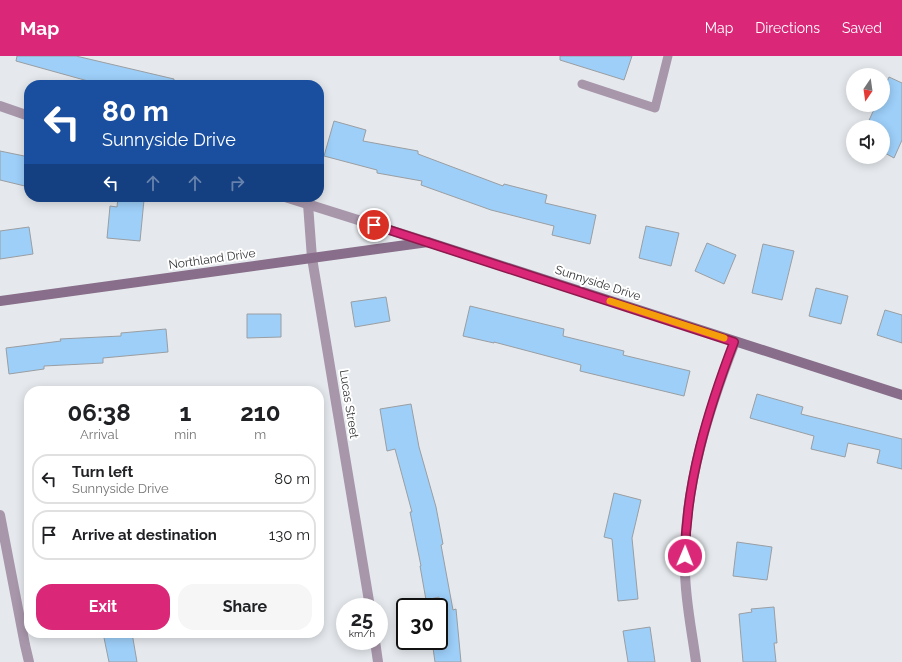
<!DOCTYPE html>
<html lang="en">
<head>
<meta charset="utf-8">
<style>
  body { margin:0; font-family:Raleway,sans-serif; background:#f6f6f6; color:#202124; height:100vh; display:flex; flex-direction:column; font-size:15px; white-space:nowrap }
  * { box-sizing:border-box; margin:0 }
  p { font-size:13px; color:#757577 }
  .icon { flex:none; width:22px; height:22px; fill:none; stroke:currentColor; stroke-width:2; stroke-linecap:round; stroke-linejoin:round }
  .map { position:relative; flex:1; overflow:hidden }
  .drawer { position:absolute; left:24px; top:330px; width:300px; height:252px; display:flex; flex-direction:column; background:#fff; border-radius:16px; box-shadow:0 2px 10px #0003 }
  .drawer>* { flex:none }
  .top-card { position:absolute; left:24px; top:24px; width:300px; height:122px; border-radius:16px; box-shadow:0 2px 10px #0003; background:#1a4fa0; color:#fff; overflow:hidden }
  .needle { width:26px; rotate:193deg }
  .fabs { position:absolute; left:846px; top:12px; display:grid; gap:8px }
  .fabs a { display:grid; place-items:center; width:44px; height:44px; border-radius:50%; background:#fff; box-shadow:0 2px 10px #0003; font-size:20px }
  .speed { position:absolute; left:336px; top:542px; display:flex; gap:8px; font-size:20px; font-weight:700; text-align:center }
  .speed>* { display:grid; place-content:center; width:52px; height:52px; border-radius:50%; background:#fff; box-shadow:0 2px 10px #0003; line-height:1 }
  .speed small { font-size:10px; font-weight:400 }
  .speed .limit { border:2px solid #111; border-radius:6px; background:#fff; color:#111 }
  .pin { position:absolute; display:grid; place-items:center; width:34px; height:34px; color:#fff; margin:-17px; border:2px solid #fff; border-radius:50%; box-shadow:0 1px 4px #0007 }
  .me { position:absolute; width:44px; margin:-22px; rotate:1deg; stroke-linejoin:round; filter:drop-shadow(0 0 3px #0008) }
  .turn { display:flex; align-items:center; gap:14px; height:84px; padding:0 12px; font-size:18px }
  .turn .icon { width:52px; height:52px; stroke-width:2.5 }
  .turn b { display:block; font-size:28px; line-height:34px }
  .lanes { display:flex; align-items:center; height:38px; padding:0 12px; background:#0003; justify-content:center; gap:20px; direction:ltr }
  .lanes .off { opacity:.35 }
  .eta { display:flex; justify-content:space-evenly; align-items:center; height:68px; text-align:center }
  .eta b { font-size:24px; font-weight:700; line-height:28px }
  .primary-button { display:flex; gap:8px; margin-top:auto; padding:8px 12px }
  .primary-button a { flex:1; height:46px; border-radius:16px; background:#db2777; color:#fff; font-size:16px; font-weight:700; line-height:46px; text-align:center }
  .primary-button a+a { background:#f6f6f6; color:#202124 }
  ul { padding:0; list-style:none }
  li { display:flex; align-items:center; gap:12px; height:50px; margin:0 8px 6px; padding:0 4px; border:2px solid #e0e0e0; border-radius:16px }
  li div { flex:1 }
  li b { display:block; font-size:15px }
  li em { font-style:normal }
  header { display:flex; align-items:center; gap:24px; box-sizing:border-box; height:56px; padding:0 20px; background:#db2777; color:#fff }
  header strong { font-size:19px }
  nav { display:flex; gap:22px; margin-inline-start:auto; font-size:14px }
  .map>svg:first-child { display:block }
</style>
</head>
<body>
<header>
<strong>Map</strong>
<nav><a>Map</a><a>Directions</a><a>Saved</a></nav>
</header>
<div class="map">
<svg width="902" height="606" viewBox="0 0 902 606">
  <rect width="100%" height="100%" fill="#e5e9ed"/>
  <g fill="#9dcff9" stroke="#9a9ea2">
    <path d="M 17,0 L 76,0 L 174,23 L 174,29 L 87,29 L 88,25 L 16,5 Z"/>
    <path d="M 560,0 L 632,0 L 624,24 L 560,4 Z"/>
    <path d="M 889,21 L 902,27 L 902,84 L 894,102 L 883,96 L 883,71 L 866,71 L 876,49 L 883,49 L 883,35 Z"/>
    <path d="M 334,65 L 366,74 L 363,85 L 418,95 L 418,98 L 503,130 L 504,128 L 547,139 L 545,147 L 596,159 L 590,188 L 552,179 L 554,170 L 491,154 L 421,129 L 422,125 L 377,117 L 377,114 L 324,100 Z"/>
    <path d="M 0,95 L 29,101 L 29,131 L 0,124 Z"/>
    <path d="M 118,141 L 144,144 L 140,185 L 107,182 L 110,150 L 117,151 Z"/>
    <path d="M 646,170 L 679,177 L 671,210 L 639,202 Z"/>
    <path d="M 29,171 L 33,198 L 0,203 L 0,175 Z"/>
    <path d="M 707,187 L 736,199 L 724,228 L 695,215 Z"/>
    <path d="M 763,188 L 794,195 L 782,244 L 752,237 Z"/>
    <path d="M 816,232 L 848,240 L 841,268 L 809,260 Z"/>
    <path d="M 386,241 L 390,265 L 355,271 L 351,246 Z"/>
    <path d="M 470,250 L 564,273 L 563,280 L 624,295 L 623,299 L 690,315 L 684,340 L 580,315 L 581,309 L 494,286 L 494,287 L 463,280 Z"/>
    <path d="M 885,254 L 902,259 L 902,287 L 877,279 Z"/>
    <path d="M 247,258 L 281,258 L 281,281 L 247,282 Z"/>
    <path d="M 166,273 L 168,296 L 103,302 L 103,307 L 44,310 L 44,313 L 9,318 L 6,292 L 61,285 L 60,283 L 121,280 L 121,277 Z"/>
    <path d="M 757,338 L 803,351 L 801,358 L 902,383 L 902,413 L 877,407 L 880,394 L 848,387 L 845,401 L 811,393 L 814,380 L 750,362 Z"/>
    <path d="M 411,348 L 419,391 L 436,451 L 443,488 L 441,489 L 453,554 L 456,553 L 461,606 L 435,606 L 432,585 L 439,585 L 439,541 L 426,544 L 420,510 L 421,510 L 410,456 L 412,456 L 395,393 L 387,395 L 380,353 Z"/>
    <path d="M 614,437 L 641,444 L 632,482 L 638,543 L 618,545 L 612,483 L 604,481 Z"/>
    <path d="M 737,486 L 772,491 L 767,524 L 733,520 Z"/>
    <path d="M 774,551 L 777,587 L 774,587 L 776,606 L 743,606 L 739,558 L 752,556 L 751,553 Z"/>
    <path d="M 650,571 L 655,606 L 628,606 L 623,575 Z"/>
    <path d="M 103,577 L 132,577 L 137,606 L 109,606 Z"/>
  </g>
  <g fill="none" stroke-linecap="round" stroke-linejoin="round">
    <path stroke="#a896aa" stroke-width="9" d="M 582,28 L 655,52 L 668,0"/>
    <g stroke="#a896aa" stroke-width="10">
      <path d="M 0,50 L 29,60"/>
      <path d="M 285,141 L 428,186"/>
      <path d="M 308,148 L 312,202 L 370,551"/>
      <path d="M 0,459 L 25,589 L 29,606"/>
      <path d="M 375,585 L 378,606"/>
      <path d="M 696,606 C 692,575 685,544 685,513 C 683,435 707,358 735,286"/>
    </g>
    <path stroke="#886e8a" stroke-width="10" d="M 0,245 L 428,186 L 902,339"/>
  </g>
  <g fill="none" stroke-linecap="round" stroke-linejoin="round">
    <defs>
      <path id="route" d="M 374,169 L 734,286 C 708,354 686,426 685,500"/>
    </defs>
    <use href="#route" stroke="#8e194d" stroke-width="10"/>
    <use href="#route" stroke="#db2777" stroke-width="7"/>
    <path stroke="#f59e0b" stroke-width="7" d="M 610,245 L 724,282"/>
  </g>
  <g text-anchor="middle" stroke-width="4" stroke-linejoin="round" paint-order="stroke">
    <g font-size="12" fill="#353638" stroke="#fff">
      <text transform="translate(212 203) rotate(-8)" y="4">Northland Drive</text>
      <text transform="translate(598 227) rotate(18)" y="4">Sunnyside Drive</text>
      <text transform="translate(349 348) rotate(81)" y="4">Lucas Street</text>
    </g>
  </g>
</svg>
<div class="fabs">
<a><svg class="needle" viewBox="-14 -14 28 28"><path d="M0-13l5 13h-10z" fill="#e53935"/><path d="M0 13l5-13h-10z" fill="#757577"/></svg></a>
<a><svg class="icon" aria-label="sound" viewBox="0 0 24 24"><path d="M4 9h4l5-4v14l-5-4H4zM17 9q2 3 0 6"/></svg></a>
</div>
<div class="speed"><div>25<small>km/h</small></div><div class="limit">30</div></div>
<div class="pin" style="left:374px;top:169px;background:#d93025"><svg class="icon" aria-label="arrive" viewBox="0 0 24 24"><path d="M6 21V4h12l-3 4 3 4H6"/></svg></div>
<svg class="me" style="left:685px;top:500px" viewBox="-20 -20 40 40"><circle r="17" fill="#db2777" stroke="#fff" stroke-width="3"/><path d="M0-11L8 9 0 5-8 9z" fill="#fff"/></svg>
<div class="top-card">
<div class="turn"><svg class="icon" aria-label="left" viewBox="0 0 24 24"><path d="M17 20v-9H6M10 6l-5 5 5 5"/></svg><div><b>80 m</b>Sunnyside Drive</div></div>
<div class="lanes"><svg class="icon" aria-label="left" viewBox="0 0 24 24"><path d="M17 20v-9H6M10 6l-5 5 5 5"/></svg><svg class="icon off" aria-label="ahead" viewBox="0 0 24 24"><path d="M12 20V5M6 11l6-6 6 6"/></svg><svg class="icon off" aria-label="ahead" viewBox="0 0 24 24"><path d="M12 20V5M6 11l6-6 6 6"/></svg><svg class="icon off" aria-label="right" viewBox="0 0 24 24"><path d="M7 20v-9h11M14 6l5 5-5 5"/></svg></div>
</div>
<section class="drawer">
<div class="eta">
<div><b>06:38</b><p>Arrival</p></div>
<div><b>1</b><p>min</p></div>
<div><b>210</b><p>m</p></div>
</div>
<ul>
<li><svg class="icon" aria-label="left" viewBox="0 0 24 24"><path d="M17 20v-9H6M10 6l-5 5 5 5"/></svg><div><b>Turn left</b><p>Sunnyside Drive</p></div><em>80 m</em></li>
<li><svg class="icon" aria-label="arrive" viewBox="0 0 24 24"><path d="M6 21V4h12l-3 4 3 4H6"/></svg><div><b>Arrive at destination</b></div><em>130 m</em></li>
</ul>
<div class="primary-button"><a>Exit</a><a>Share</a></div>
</section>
</div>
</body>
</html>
